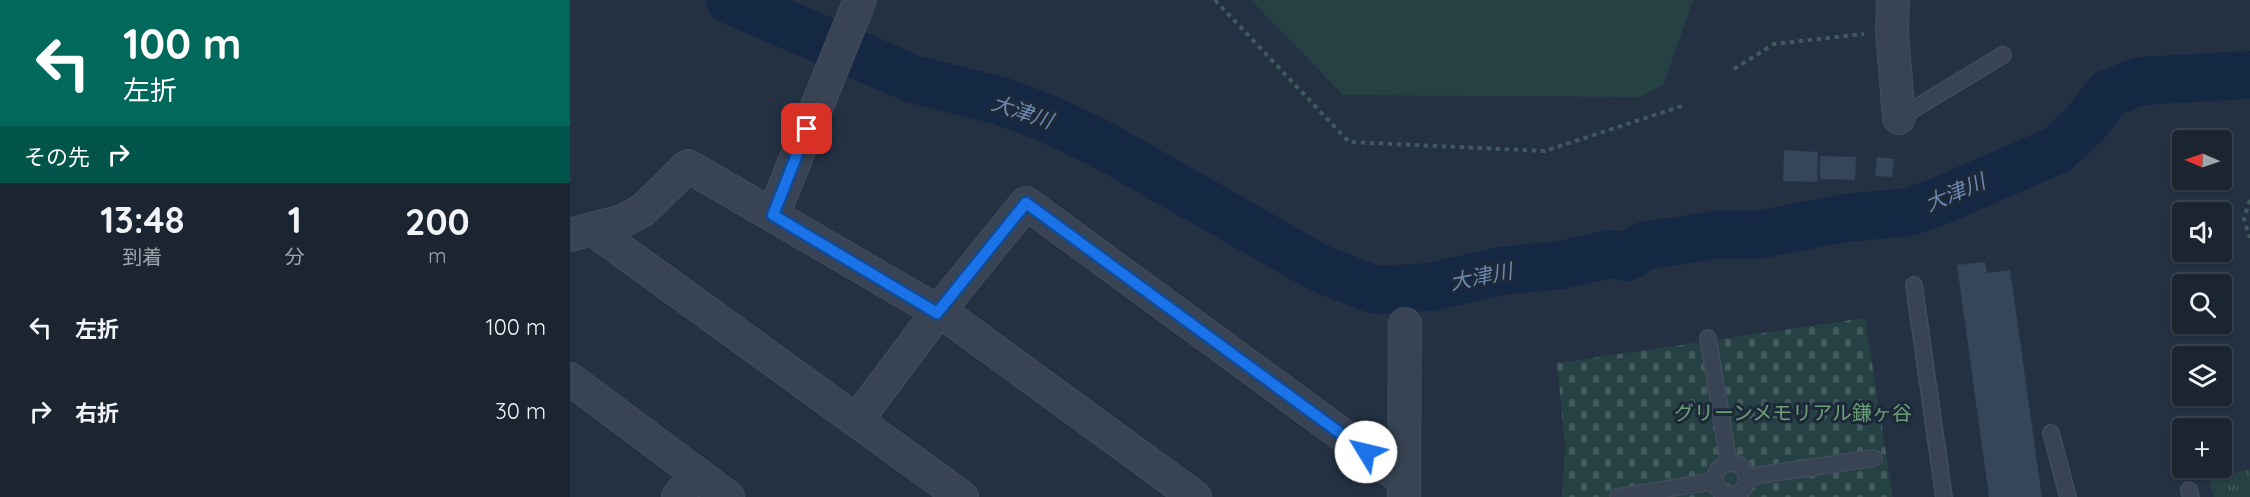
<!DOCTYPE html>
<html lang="ja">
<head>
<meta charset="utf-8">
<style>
  body { margin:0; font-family:Quicksand,"Noto Sans JP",sans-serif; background:#28313e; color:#f1f3f6; height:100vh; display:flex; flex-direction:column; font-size:22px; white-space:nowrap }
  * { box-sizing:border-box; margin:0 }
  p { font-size:20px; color:#a0a5ac }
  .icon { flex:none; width:33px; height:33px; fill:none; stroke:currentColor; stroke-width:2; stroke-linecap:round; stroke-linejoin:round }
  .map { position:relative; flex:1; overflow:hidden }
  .details { display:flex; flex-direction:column; background:#1b2532; width:570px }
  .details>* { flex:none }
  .top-card { background:#00695c; color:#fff; overflow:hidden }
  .needle { width:39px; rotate:272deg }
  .controls { position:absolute; left:1602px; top:130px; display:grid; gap:12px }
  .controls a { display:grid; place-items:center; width:60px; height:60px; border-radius:6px; background:#1b2532; box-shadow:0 2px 4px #0004,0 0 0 2px #39424d; font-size:30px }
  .pin { position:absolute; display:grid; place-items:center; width:51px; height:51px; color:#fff; margin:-26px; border-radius:12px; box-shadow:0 3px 9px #0006 }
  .me { position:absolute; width:66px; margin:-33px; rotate:306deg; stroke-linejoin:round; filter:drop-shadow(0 0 4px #0008) }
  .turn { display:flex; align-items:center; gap:21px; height:126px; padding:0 24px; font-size:27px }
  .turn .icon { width:78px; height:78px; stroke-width:2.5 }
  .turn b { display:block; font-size:42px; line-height:51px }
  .then { display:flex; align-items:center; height:57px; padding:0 24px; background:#0003; gap:12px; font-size:22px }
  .eta { display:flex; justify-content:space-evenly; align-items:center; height:102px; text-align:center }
  .eta b { font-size:36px; font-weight:700; line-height:42px }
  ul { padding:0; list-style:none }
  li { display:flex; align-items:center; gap:18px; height:84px; padding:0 24px }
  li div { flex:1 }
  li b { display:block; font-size:22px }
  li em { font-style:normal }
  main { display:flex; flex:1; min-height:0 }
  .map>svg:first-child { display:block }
</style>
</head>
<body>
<main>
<section class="details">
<div class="top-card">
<div class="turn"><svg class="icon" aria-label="left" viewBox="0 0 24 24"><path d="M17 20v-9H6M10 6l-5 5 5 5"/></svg><div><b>100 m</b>左折</div></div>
<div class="then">その先<svg class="icon" aria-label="right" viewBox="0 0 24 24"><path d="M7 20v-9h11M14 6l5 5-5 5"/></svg></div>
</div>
<div class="eta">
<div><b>13:48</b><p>到着</p></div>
<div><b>1</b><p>分</p></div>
<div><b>200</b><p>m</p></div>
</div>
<ul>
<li><svg class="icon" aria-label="left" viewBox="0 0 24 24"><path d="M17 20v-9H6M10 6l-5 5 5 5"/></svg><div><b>左折</b></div><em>100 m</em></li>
<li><svg class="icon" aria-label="right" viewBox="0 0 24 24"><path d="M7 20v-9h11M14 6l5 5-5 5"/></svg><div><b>右折</b></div><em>30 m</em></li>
</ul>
</section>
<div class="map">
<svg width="1680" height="497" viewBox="0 0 1680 497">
  <defs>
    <pattern id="grass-tufts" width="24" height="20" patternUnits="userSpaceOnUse" patternTransform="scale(1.5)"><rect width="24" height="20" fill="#264144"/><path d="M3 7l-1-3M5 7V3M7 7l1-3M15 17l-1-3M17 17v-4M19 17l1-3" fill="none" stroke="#435b5e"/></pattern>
    <pattern id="cemetery-stones" width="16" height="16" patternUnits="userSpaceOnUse" patternTransform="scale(1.5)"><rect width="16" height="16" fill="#264144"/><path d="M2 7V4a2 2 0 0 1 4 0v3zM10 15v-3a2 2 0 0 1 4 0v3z" fill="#435b5e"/></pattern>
  </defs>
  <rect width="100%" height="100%" fill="#243143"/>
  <path fill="url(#grass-tufts)" d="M 1680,469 L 1680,497 L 1644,497 L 1639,481 Z"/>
  <path fill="url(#cemetery-stones)" d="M 1295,318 L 1323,497 L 992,497 L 995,446 L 987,363 Z"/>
  <path fill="#264144" d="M 681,0 L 1123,0 L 1094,84 L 1070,97 L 773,95 Z"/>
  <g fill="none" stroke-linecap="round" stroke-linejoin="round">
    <path stroke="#152843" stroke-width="48" d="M 160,0 L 343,79 L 431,101 L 474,117 L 531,144 L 751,269 L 805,290 L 860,287 L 931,271 L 991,265 L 1040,254 L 1057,257 L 1074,246 L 1152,234 L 1187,235 L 1276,218 L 1339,212 L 1370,201 L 1487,150 L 1516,123 L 1538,94 L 1570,81 L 1680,75"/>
  </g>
  <g fill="#35455a">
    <path d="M 1214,150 L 1248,152 L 1247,182 L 1213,181 Z"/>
    <path d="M 1250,156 L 1286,157 L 1285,180 L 1250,179 Z"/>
    <path d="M 1307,157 L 1324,159 L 1322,177 L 1305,176 Z"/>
    <path d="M 1415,262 L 1417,273 L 1440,270 L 1472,497 L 1419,497 L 1387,265 Z"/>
  </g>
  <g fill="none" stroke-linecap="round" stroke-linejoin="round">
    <defs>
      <g id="lane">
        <path d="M 1329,118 L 1433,55"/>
        <path d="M 1344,285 L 1374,497"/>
        <path d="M 1138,338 L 1159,463"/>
        <path d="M 1481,433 L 1498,497"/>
        <circle cx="1161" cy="479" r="16"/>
        <path d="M 1177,477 L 1304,458"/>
        <path d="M 1619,490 L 1621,497"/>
        <path d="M 1048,497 L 1145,481"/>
      </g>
      <g id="street">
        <path d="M 1323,0 L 1322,32 L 1329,118"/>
        <path d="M 203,215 L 290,0"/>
        <path d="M 22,229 L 53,221 L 73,210 L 118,166 L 384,321 L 625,497"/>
        <path d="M 0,235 L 22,229 L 392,497"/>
        <path d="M 0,379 L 158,497"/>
        <path d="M 287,420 L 367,313 L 456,203 L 834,480 L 834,497"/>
        <path d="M 834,480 L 835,324"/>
        <path d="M 108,497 L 126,473"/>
      </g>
    </defs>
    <use href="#lane" stroke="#424c5c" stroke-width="18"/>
    <use href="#street" stroke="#424c5c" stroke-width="34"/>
    <g stroke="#3f5a5c" stroke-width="4" stroke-dasharray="4.5 4.5" stroke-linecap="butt">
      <path d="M 645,0 L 779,142 L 975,151 L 1115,105"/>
      <path d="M 1164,69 L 1204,44 L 1294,34"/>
      <path d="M 1680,200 L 1674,219 L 1680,238"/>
    </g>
    <use href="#lane" stroke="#384353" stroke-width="15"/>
    <use href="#street" stroke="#384353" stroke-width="32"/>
  </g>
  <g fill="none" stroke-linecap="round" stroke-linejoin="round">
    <defs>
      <path id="route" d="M 237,129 L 203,215 L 367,313 L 456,203 L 796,452"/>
    </defs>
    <use href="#route" stroke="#114b97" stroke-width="15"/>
    <use href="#route" stroke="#1a73e8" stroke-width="10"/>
  </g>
  <g text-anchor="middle" stroke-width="6" stroke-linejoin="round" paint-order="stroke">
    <g font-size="20" fill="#6aa076" stroke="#1d2838">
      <text x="1223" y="420">グリーンメモリアル鎌ヶ谷</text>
    </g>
    <g font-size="21" font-style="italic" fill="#6b88ae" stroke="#1d2838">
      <text transform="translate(452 112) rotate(18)" y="7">大津川</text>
      <text transform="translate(1385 193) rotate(-23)" y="7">大津川</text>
      <text transform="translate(911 277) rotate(-11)" y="7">大津川</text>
    </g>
  </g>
</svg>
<div class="controls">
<a><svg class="needle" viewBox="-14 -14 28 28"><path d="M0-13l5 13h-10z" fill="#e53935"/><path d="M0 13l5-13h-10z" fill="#a0a5ac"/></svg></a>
<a><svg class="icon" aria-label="sound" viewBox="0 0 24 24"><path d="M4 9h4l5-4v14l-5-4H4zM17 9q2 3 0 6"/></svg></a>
<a><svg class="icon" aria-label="search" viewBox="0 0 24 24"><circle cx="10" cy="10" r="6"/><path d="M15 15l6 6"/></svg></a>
<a><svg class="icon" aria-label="layers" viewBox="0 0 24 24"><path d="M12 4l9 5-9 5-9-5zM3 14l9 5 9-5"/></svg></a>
<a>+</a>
</div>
<div class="pin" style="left:237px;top:129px;background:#d93025"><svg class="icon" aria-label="arrive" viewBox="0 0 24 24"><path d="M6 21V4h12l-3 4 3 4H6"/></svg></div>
<svg class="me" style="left:796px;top:452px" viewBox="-20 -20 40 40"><circle r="19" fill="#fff"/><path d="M0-13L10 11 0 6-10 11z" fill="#1a73e8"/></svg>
</div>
</main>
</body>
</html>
